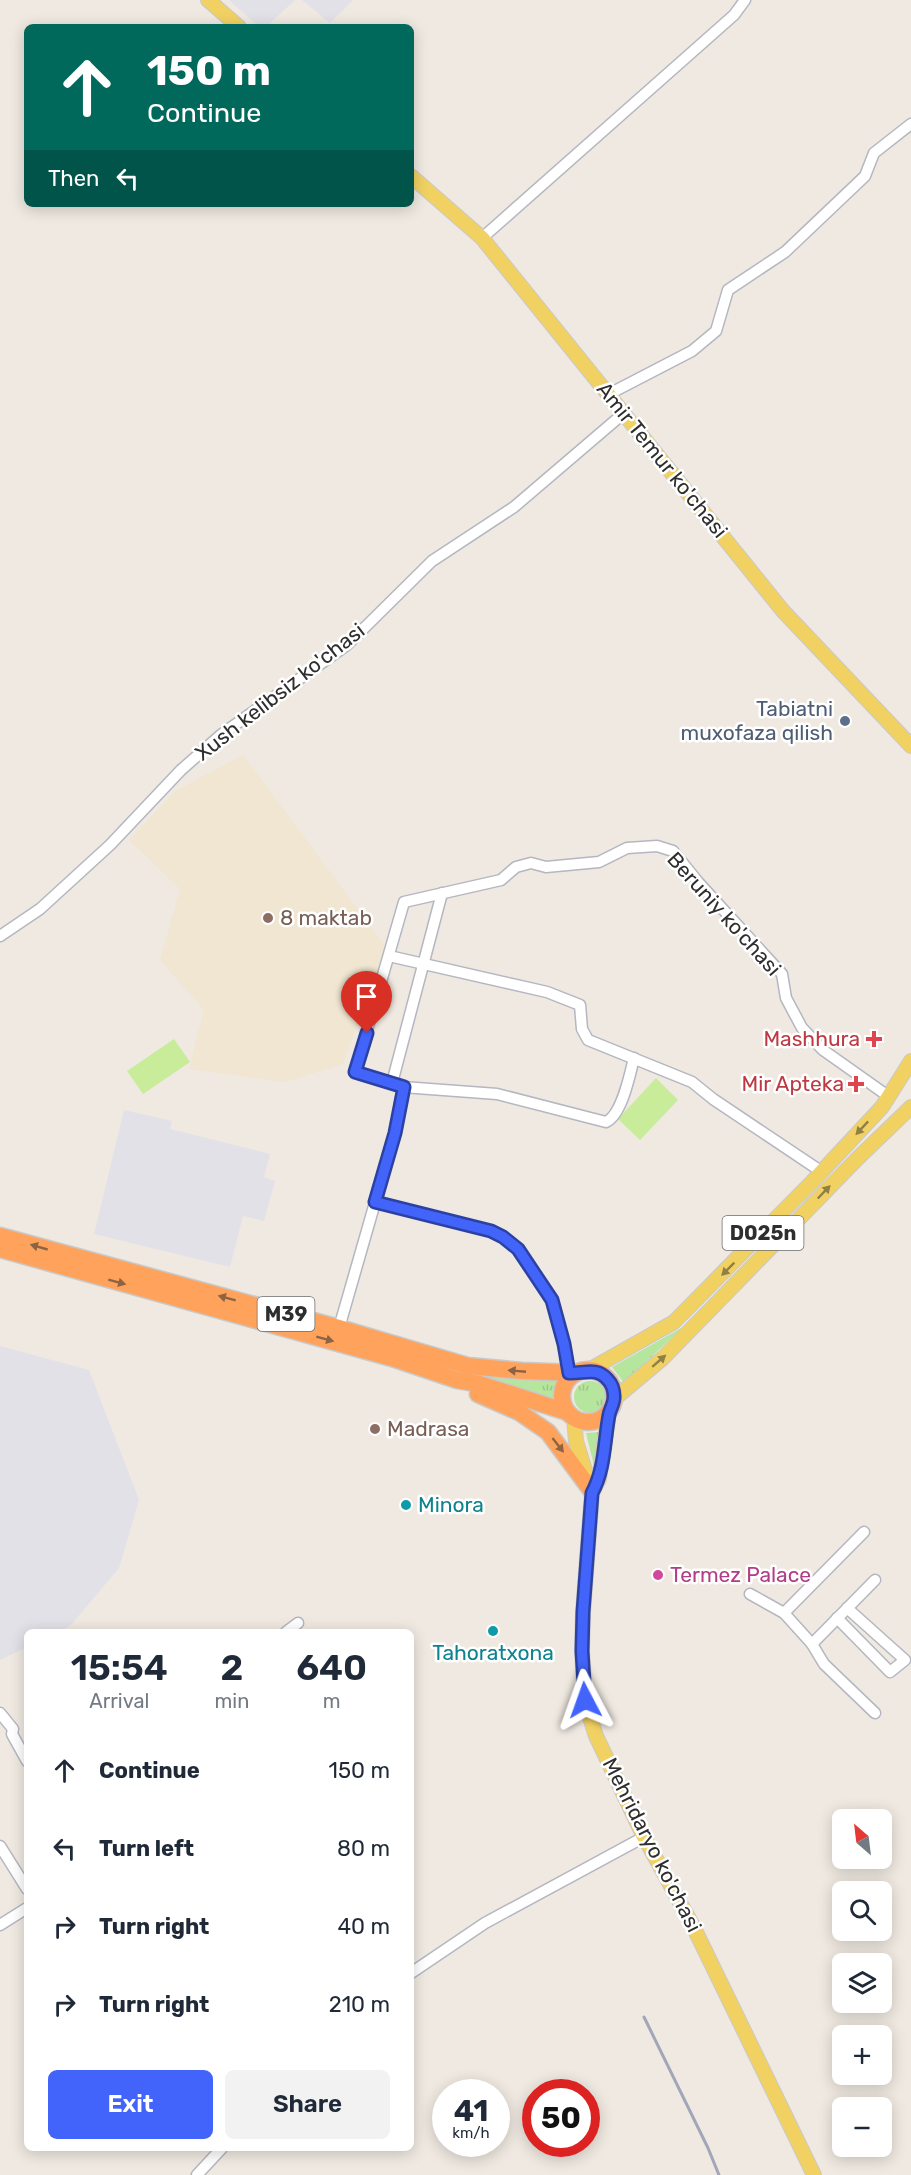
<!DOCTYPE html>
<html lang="en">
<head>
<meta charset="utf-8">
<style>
  body { margin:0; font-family:Rubik,sans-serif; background:#f2f2f3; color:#1f2937; height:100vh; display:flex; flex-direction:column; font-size:22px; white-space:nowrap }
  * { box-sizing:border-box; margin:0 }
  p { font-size:20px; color:#747a83 }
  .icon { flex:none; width:33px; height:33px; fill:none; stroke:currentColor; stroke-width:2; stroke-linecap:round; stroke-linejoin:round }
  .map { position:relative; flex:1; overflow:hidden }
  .panel { position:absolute; left:24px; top:1629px; width:390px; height:522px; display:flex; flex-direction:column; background:#fff; border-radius:9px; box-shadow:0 3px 15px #0003 }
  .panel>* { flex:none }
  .top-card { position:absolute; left:24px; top:24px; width:390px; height:183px; border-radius:9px; box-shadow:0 3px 15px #0003; background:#00695c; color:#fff; overflow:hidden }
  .needle { width:39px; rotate:332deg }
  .controls { position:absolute; left:832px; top:1809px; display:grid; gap:12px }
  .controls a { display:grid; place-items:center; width:60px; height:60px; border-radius:9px; background:#fff; box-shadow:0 3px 15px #0003; font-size:30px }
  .speed { position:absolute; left:432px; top:2079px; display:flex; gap:12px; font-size:30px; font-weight:700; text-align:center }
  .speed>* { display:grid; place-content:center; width:78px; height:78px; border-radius:50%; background:#fff; box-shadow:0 3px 15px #0003; line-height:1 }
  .speed small { font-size:15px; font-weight:400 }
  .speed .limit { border:9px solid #d22; background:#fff; color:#111 }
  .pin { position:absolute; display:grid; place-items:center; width:51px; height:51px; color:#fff; margin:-62px -26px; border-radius:50% 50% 50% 0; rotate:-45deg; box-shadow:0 0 6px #0007 }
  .pin .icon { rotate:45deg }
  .me { position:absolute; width:66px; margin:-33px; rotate:356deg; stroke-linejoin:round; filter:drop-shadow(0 0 4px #0008) }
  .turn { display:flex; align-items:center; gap:21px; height:126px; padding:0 24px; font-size:27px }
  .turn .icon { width:78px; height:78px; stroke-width:2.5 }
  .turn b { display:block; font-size:42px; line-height:51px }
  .then { display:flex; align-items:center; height:57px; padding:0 24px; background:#0003; gap:12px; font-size:22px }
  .eta { display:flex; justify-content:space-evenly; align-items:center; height:102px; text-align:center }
  .eta b { font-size:36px; font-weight:600; line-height:42px }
  .cta { display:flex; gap:12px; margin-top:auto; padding:12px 24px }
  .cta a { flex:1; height:69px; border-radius:9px; background:#4264fb; color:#fff; font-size:24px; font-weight:600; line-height:69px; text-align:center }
  .cta a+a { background:#f2f2f3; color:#1f2937 }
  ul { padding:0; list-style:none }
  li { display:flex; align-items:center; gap:18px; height:78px; padding:0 24px }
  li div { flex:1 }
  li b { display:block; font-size:22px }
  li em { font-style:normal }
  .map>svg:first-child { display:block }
</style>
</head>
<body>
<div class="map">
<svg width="911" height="2175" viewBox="0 0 911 2175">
  <defs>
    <pattern id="grass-tufts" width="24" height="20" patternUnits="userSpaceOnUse" patternTransform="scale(1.5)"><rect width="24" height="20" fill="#b6e59e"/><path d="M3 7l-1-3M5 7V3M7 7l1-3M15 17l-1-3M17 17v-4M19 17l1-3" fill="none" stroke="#9dc588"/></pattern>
  </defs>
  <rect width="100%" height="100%" fill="#efe9e1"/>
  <g fill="#e3e1e8">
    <path d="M 229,0 L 295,0 L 266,27 L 259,27 Z"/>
    <path d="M 302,0 L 353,0 L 330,23 Z"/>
    <path d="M 124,1110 L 172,1121 L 170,1129 L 270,1154 L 264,1177 L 275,1181 L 264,1221 L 243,1216 L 230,1267 L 94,1234 Z"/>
    <path d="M 0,1346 L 89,1370 L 139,1500 L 119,1568 L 70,1626 L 58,1632 L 27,1632 L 27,1647 L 0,1660 Z"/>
  </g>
  <path fill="#f0e6d1" d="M 243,755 L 386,947 L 343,1064 L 286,1082 L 189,1069 L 204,1010 L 160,960 L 180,889 L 129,840 L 175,791 Z"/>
  <g fill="url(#grass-tufts)">
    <path d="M 683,1327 L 624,1383 L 612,1367 Z"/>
    <path d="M 486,1377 L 557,1379 L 553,1392 L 554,1402 Z"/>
    <circle cx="590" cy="1397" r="16"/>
    <path d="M 601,1432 L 596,1474 L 586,1433 Z"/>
  </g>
  <g fill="#c9ec9a">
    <path d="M 174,1039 L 190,1062 L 143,1094 L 127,1071 Z"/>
    <path d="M 656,1078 L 678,1100 L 640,1140 L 618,1119 Z"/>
  </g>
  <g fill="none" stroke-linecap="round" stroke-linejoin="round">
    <defs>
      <g id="minor">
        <path d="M 482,238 L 734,15 L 745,0"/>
        <path d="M 609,394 L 692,351 L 716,331 L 728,290 L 785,252 L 865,176 L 874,153 L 911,124"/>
        <path d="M 0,936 L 40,909 L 110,845 L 181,770 L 222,734 L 347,645 L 432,561 L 514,507 L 624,413"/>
        <path d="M 389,956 L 547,992 L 580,1005 L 582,1029 L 588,1040 L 692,1082 L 713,1099 L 822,1172"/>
        <path d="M 392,1083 L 355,1072 L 404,902 L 501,880 L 516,867 L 531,863 L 546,867 L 599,862 L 627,848 L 657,846 L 673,851 L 698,882 L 782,974 L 786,998 L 802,1028 L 823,1050 L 888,1096"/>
        <path d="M 403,1087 L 497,1094 L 606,1122 C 622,1115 630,1074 634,1058"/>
        <path d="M 375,1202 L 491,1231 L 503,1237 L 518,1249 L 552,1300 L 564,1344 L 569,1373"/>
        <path d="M 339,1328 L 395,1133 L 403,1087 L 392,1083 L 442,893"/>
        <path d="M 750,1594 L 784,1613 L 812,1644 L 875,1580"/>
        <path d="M 784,1613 L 864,1532"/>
        <path d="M 837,1618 L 890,1672 L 905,1660 L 847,1608"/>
        <path d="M 286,1632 L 298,1623"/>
        <path d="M 812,1644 L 824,1664 L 875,1713"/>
        <path d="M 0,1713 L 13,1729 L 12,1734 L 27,1761"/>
        <path d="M 0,1846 L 27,1889"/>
        <path d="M 0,1925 L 27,1908"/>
        <path d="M 411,1973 L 485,1923 L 644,1837"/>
        <path d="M 197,2175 L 222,2148"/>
      </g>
      <g id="major">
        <path d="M 208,0 L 239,27"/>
        <path d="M 411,176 L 482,238 L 783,611 L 911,746"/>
        <path d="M 589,1370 L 674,1322 L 812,1182 L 882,1107 L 911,1061"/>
        <path d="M 614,1399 L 663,1358 L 858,1158 L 911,1107"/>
        <path d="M 574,1418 L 576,1441 L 592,1493 L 583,1612 L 582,1651 L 585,1700 L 588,1711 L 596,1736 L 644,1837 L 694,1928 L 814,2175"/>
        <path d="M 592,1493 L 599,1479 L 609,1412"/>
      </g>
      <g id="highway">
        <path d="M 0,1236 L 339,1328 L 468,1366 L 522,1371 L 576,1373"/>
        <path d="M 0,1249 L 392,1358 L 457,1380 L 480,1384 L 567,1412"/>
        <circle cx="588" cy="1396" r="26"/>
        <path d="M 478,1394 L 519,1412 L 548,1432 L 591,1490"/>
      </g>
    </defs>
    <use href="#minor" stroke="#b4b7c1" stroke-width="13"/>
    <use href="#major" stroke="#c9c9c9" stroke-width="16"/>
    <use href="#highway" stroke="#c9c9c9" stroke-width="19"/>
    <use href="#minor" stroke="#fff" stroke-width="10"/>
    <use href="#major" stroke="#f2d163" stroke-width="14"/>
    <use href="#highway" stroke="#ffa35c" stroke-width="16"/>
    <path stroke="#a3a6b8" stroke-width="3" d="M 644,2017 L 708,2148 L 719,2175"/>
  </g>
  <defs><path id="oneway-solid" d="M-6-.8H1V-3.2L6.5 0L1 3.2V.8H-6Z" transform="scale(1.5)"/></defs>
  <g fill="#908048">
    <use href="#oneway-solid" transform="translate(862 1128) rotate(133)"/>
    <use href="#oneway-solid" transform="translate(824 1192) rotate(-46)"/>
    <use href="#oneway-solid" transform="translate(728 1269) rotate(135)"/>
    <use href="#oneway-solid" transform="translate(659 1361) rotate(-41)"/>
  </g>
  <g fill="#8c6343">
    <use href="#oneway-solid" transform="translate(39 1247) rotate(-164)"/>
    <use href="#oneway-solid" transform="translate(117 1282) rotate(15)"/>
    <use href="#oneway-solid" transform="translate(227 1298) rotate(-165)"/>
    <use href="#oneway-solid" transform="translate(325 1339) rotate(15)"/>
    <use href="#oneway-solid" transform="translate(517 1371) rotate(-175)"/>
    <use href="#oneway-solid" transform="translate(558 1445) rotate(52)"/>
  </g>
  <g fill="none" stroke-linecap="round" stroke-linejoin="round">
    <defs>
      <path id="route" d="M 367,1033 L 355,1072 L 404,1087 L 395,1133 L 375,1202 L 491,1231 L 503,1237 L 518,1249 L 552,1300 L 564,1344 L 569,1373 C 583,1374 597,1366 608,1380 C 612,1384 614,1391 614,1397 C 614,1404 610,1409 609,1415 C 604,1442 605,1469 592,1493 L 583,1612 L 582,1651 L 585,1700"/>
    </defs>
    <use href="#route" stroke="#2b41a3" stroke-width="15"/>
    <use href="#route" stroke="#4264fb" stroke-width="10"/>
  </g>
  <circle fill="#5c6f8a" stroke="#fff" stroke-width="2" cx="845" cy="721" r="6"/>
  <g fill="#8d6e63" stroke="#fff" stroke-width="2">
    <circle cx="268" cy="918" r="6"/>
    <circle cx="375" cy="1429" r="6"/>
  </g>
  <g fill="#e0444e" stroke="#fff" stroke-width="2">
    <path d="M871 1030h6v6h6v6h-6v6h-6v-6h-6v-6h6z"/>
    <path d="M853 1075h6v6h6v6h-6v6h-6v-6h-6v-6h6z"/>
  </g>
  <g fill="#0f9aa8" stroke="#fff" stroke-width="2">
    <circle cx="406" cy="1505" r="6"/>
    <circle cx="493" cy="1631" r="6"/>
  </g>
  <circle fill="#d1479c" stroke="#fff" stroke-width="2" cx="658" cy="1575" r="6"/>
  <g text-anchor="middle" stroke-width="5" stroke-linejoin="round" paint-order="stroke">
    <g fill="#fff" stroke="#6d6d6d" stroke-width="1.5">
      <rect x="722.5" y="1216" width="81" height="34" rx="4.5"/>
      <rect x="257.5" y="1297" width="57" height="34" rx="4.5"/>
    </g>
    <g font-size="20" font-weight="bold" fill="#2e2e2e">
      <text x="763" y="1240">D025n</text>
      <text x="286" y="1321">M39</text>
    </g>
    <g font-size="21" fill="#2e2e2e" stroke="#fff">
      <text transform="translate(662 460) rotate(51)" y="7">Amir Temur ko'chasi</text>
      <text transform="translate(280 692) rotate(-38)" y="7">Xush kelibsiz ko'chasi</text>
      <text transform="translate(724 914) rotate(48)" y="7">Beruniy ko'chasi</text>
      <text transform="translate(652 1845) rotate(63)" y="7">Мehridaryo ko'chasi</text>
    </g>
    <g font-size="21" fill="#4e5e75" stroke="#fff" text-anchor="end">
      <text x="833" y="716">Tabiatni<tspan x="833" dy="24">muxofaza qilish</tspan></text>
    </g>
    <g font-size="21" fill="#785e54" stroke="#fff" text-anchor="start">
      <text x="280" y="925">8 maktab</text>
      <text x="387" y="1436">Madrasa</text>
    </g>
    <g font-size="21" fill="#be3a42" stroke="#fff" text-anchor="end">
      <text x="860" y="1046">Mashhura</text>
      <text x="844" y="1091">Mir Apteka</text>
    </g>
    <g font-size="21" fill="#0d838f" stroke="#fff" text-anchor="start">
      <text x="418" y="1512">Minora</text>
      <text x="493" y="1660" text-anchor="middle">Tahoratxona</text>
    </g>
    <g font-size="21" fill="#b23c85" stroke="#fff" text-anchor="start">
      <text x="670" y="1582">Termez Palace</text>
    </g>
  </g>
</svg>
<div class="controls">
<a><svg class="needle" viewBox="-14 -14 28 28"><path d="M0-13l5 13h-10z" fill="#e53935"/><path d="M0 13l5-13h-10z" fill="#747a83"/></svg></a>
<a><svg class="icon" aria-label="search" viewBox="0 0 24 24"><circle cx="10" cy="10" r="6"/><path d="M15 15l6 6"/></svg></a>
<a><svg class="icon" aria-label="layers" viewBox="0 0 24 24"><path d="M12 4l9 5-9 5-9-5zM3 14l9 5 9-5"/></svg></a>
<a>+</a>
<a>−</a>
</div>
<div class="speed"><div>41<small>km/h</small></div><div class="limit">50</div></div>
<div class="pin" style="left:367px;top:1033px;background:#d93025"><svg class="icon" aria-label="arrive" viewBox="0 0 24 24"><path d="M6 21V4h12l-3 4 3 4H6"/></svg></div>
<svg class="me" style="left:585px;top:1700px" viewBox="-20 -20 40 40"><path d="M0-17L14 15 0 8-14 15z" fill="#4264fb" stroke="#fff" stroke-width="4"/></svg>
<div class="top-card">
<div class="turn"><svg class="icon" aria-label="ahead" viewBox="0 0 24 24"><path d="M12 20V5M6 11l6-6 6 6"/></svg><div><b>150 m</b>Continue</div></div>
<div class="then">Then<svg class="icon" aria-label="left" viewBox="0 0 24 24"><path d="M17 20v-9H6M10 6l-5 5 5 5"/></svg></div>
</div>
<section class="panel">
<div class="eta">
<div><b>15:54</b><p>Arrival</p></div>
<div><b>2</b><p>min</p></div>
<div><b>640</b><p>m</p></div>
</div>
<ul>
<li><svg class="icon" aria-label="ahead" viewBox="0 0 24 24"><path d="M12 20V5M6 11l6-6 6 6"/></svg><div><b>Continue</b></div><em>150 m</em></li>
<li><svg class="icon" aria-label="left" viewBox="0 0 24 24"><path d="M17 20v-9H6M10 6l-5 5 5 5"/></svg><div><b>Turn left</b></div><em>80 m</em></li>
<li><svg class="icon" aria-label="right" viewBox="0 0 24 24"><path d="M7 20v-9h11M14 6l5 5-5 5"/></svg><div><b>Turn right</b></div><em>40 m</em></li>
<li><svg class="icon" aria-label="right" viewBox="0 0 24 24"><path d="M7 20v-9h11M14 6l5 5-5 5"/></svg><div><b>Turn right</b></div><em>210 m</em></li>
</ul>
<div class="cta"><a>Exit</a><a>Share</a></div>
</section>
</div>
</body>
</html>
